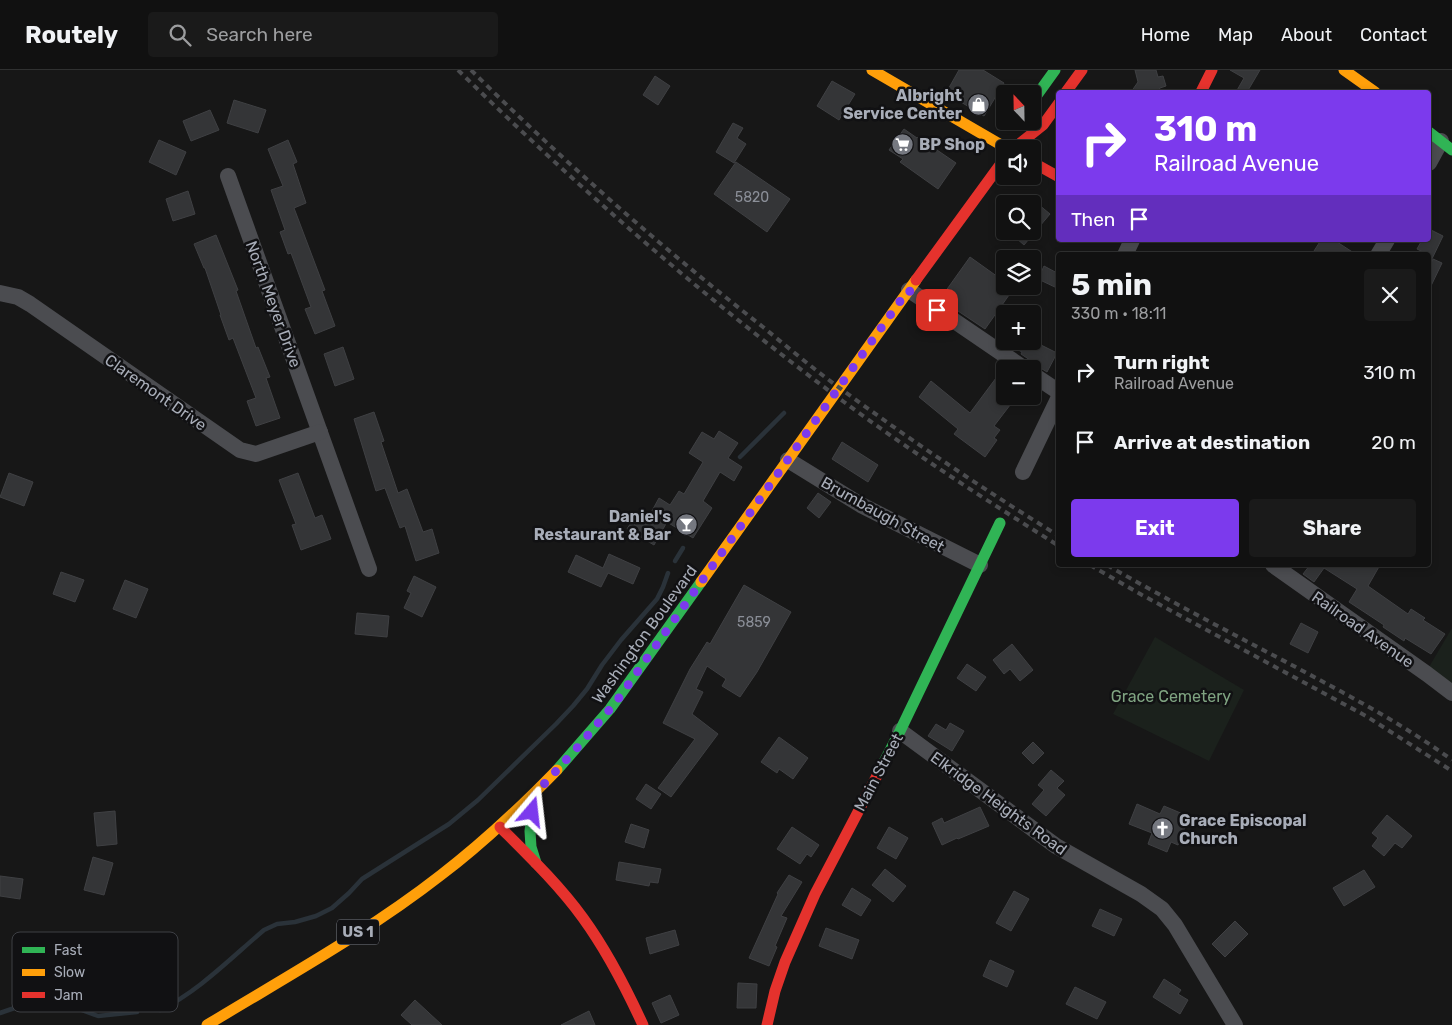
<!DOCTYPE html>
<html lang="en">
<head>
<meta charset="utf-8">
<style>
  body { margin:0; font-family:Rubik,sans-serif; background:#1a1a1a; color:#f1f3f6; height:100vh; display:flex; flex-direction:column; font-size:19px; white-space:nowrap }
  * { box-sizing:border-box; margin:0 }
  p { font-size:16px; color:#9c9d9f }
  .icon { flex:none; width:28px; height:28px; fill:none; stroke:currentColor; stroke-width:2; stroke-linecap:round; stroke-linejoin:round }
  .map { position:relative; flex:1; overflow:hidden }
  .panel { position:absolute; left:1056px; top:182px; width:375px; height:315px; display:flex; flex-direction:column; background:#111; border-radius:5px; box-shadow:0 2px 8px #0003,0 0 0 1px #303131 }
  .panel>* { flex:none }
  .banner { position:absolute; left:1056px; top:20px; width:375px; height:152px; border-radius:5px; box-shadow:0 2px 8px #0003,0 0 0 1px #303131; background:#7c3aed; color:#fff; overflow:hidden }
  .needle { width:32px; rotate:338deg }
  .fabs { position:absolute; left:996px; top:15px; display:grid; gap:10px }
  .fabs a { display:grid; place-items:center; width:45px; height:45px; border-radius:5px; background:#111; box-shadow:0 2px 8px #0003,0 0 0 1px #303131; font-size:25px }
  .pin { position:absolute; display:grid; place-items:center; width:42px; height:42px; color:#fff; margin:-21px; border-radius:10px; box-shadow:0 2px 8px #0006 }
  .me { position:absolute; width:55px; margin:-28px; rotate:17deg; stroke-linejoin:round; filter:drop-shadow(0 0 4px #0008) }
  .turn { display:flex; align-items:center; gap:18px; height:105px; padding:0 15px; font-size:22px }
  .turn .icon { width:65px; height:65px; stroke-width:2.5 }
  .turn b { display:block; font-size:35px; line-height:42px }
  .then { display:flex; align-items:center; height:48px; padding:0 15px; background:#0003; gap:10px; font-size:19px }
  .round { display:grid; place-items:center; flex:none; width:52px; height:52px; border-radius:5px; background:#1a1a1a }
  .summary { display:flex; align-items:center; justify-content:space-between; height:85px; padding:0 15px }
  h1 { font-size:30px; font-weight:700; line-height:38px }
  .cta { display:flex; gap:10px; margin-top:auto; padding:10px 15px }
  .cta a { flex:1; height:58px; border-radius:5px; background:#7c3aed; color:#fff; font-size:20px; font-weight:700; line-height:58px; text-align:center }
  .cta a+a { background:#1a1a1a; color:#f1f3f6 }
  ul { padding:0; list-style:none }
  li { display:flex; align-items:center; gap:15px; height:70px; padding:0 15px }
  li div { flex:1 }
  li b { display:block; font-size:19px }
  li em { font-style:normal }
  header { display:flex; align-items:center; gap:30px; box-sizing:border-box; height:70px; padding:0 25px; background:#111; border-bottom:1px solid #303131 }
  header strong { font-size:24px }
  nav { display:flex; gap:28px; margin-inline-start:auto; font-size:18px }
  .search { width:350px; height:45px; background:#1a1a1a; display:flex; align-items:center; gap:12px; box-sizing:border-box; padding:0 18px; border-radius:5px; color:#9c9d9f; font-size:19px }
  .map>svg:first-child { display:block }
</style>
</head>
<body>
<header>
<strong>Routely</strong>
<div class="search"><svg class="icon" aria-label="search" viewBox="0 0 24 24"><circle cx="10" cy="10" r="6"/><path d="M15 15l6 6"/></svg>Search here</div>
<nav><a>Home</a><a>Map</a><a>About</a><a>Contact</a></nav>
</header>
<div class="map">
<svg width="1452" height="955" viewBox="0 0 1452 955">
  <rect width="100%" height="100%" fill="#171717"/>
  <g fill="#1b211c">
    <path d="M 1452,558 L 1452,615 L 1429,597 Z"/>
    <path d="M 1155,567 L 1244,620 L 1209,691 L 1113,644 Z"/>
  </g>
  <g fill="none" stroke-linecap="round" stroke-linejoin="round">
    <g stroke="#2a3239" stroke-width="4.5">
      <path d="M 740,387 L 784,343"/>
      <path d="M 675,491 L 683,478"/>
      <path d="M 160,940 C 198,922 232,887 264,860 L 277,854 L 295,852 L 316,846 L 332,838 L 349,823 L 362,809 L 449,754 L 478,730 L 556,654 L 573,636 L 587,619 L 602,595 L 621,570 L 657,529 L 663,517 L 668,503"/>
      <path d="M 0,943 L 32,932 L 52,929 L 98,946 L 137,942"/>
    </g>
  </g>
  <g fill="#343537" stroke="#3f4043">
    <path d="M 959,0 L 983,0 L 1004,13 L 984,46 L 946,23 Z"/>
    <path d="M 1135,0 L 1156,0 L 1158,7 L 1163,6 L 1166,16 L 1160,18 L 1157,22 L 1131,22 L 1138,12 Z"/>
    <path d="M 1230,0 L 1260,0 L 1247,22 L 1236,22 L 1244,8 Z"/>
    <path d="M 655,6 L 670,16 L 658,35 L 643,25 Z"/>
    <path d="M 832,11 L 855,24 L 839,50 L 817,36 Z"/>
    <path d="M 234,30 L 266,40 L 258,63 L 227,53 Z"/>
    <path d="M 210,40 L 219,60 L 191,71 L 183,51 Z"/>
    <path d="M 733,53 L 743,58 L 737,68 L 746,74 L 734,93 L 716,82 Z"/>
    <path d="M 904,59 L 917,68 L 918,67 L 956,93 L 938,119 L 900,92 L 903,89 L 889,80 Z"/>
    <path d="M 159,70 L 186,82 L 176,105 L 149,92 Z"/>
    <path d="M 288,70 L 297,92 L 293,94 L 306,133 L 294,138 L 325,220 L 322,221 L 335,256 L 315,264 L 305,239 L 311,237 L 291,183 L 288,184 L 280,162 L 285,160 L 271,120 L 283,116 L 268,79 Z"/>
    <path d="M 736,92 L 790,129 L 767,162 L 714,124 Z"/>
    <path d="M 188,121 L 195,144 L 173,151 L 166,129 Z"/>
    <path d="M 1032,129 L 1050,144 L 1024,175 L 1008,161 L 1032,161 Z"/>
    <path d="M 1429,159 L 1443,166 L 1429,195 L 1429,185 L 1417,179 L 1422,170 L 1429,170 Z"/>
    <path d="M 216,165 L 238,220 L 236,221 L 256,278 L 258,277 L 270,307 L 266,308 L 280,348 L 256,356 L 247,331 L 256,328 L 233,268 L 229,270 L 220,245 L 221,245 L 205,198 L 204,198 L 194,174 Z"/>
    <path d="M 1321,170 L 1334,170 L 1357,185 L 1320,185 L 1314,181 Z"/>
    <path d="M 970,187 L 1005,212 L 1005,216 L 1011,216 L 1014,218 L 985,259 L 940,229 Z"/>
    <path d="M 1433,189 L 1442,193 L 1429,220 L 1429,197 Z"/>
    <path d="M 1044,196 L 1059,204 L 1059,219 L 1038,209 Z"/>
    <path d="M 1002,271 L 1033,271 L 1057,283 L 1047,302 L 1034,294 L 1033,292 L 1021,284 L 1022,282 Z"/>
    <path d="M 343,277 L 354,309 L 335,316 L 324,284 Z"/>
    <path d="M 996,308 L 1005,315 L 1005,326 L 1017,326 L 994,356 L 1000,360 L 994,368 L 997,370 L 985,387 L 954,364 L 958,359 L 919,327 L 931,311 L 970,343 Z"/>
    <path d="M 374,342 L 384,371 L 381,372 L 398,423 L 407,419 L 423,462 L 432,459 L 439,483 L 416,491 L 405,456 L 400,458 L 385,418 L 376,421 L 354,349 Z"/>
    <path d="M 719,361 L 738,373 L 728,388 L 742,397 L 734,411 L 720,402 L 703,431 L 712,438 L 693,468 L 667,452 L 654,475 L 627,459 L 637,443 L 647,450 L 659,428 L 670,435 L 679,421 L 684,424 L 703,392 L 689,383 L 702,362 L 714,369 Z"/>
    <path d="M 842,372 L 878,395 L 868,412 L 832,389 Z"/>
    <path d="M 9,403 L 33,412 L 24,436 L 0,427 Z"/>
    <path d="M 298,403 L 315,448 L 322,445 L 331,469 L 301,480 L 292,455 L 296,454 L 279,410 Z"/>
    <path d="M 818,423 L 831,432 L 819,448 L 807,438 Z"/>
    <path d="M 609,484 L 640,498 L 633,514 L 608,503 L 601,517 L 568,502 L 576,485 L 603,498 Z"/>
    <path d="M 1310,495 L 1380,495 L 1368,516 L 1408,544 L 1411,539 L 1425,548 L 1423,550 L 1445,564 L 1431,584 L 1405,568 L 1404,571 L 1383,557 L 1384,555 L 1349,532 L 1357,519 L 1324,498 L 1314,512 L 1303,504 Z"/>
    <path d="M 61,502 L 84,510 L 75,532 L 53,524 Z"/>
    <path d="M 414,506 L 436,517 L 422,547 L 404,538 L 411,523 L 407,521 Z"/>
    <path d="M 125,510 L 148,519 L 136,548 L 113,539 Z"/>
    <path d="M 744,515 L 791,542 L 757,602 L 740,627 L 722,616 L 726,609 L 707,596 L 696,619 L 703,622 L 692,644 L 718,664 L 671,727 L 658,718 L 695,669 L 663,653 L 690,599 L 707,572 L 710,574 Z"/>
    <path d="M 357,543 L 389,546 L 387,567 L 355,564 Z"/>
    <path d="M 1301,553 L 1318,562 L 1308,583 L 1290,574 Z"/>
    <path d="M 1012,574 L 1033,600 L 1020,611 L 1010,599 L 1004,604 L 993,590 Z"/>
    <path d="M 967,594 L 986,607 L 976,621 L 957,608 Z"/>
    <path d="M 950,653 L 964,661 L 952,681 L 928,666 L 936,654 L 946,660 Z"/>
    <path d="M 779,667 L 808,688 L 793,709 L 779,699 L 777,703 L 761,692 Z"/>
    <path d="M 1033,672 L 1044,683 L 1033,694 L 1022,683 Z"/>
    <path d="M 1051,700 L 1064,711 L 1057,718 L 1065,725 L 1046,746 L 1032,734 L 1044,720 L 1038,715 Z"/>
    <path d="M 646,714 L 661,724 L 651,739 L 636,729 Z"/>
    <path d="M 1137,734 L 1160,744 L 1164,736 L 1183,744 L 1180,752 L 1186,755 L 1178,775 L 1171,772 L 1167,782 L 1148,774 L 1152,763 L 1129,754 Z"/>
    <path d="M 980,737 L 989,756 L 958,769 L 957,768 L 942,775 L 932,753 L 942,748 L 944,753 Z"/>
    <path d="M 115,741 L 117,774 L 97,776 L 94,743 Z"/>
    <path d="M 1387,745 L 1412,766 L 1402,778 L 1395,773 L 1384,786 L 1372,776 L 1378,768 L 1372,763 Z"/>
    <path d="M 631,754 L 649,760 L 644,778 L 625,772 Z"/>
    <path d="M 792,757 L 819,775 L 811,787 L 807,784 L 800,794 L 777,779 Z"/>
    <path d="M 889,757 L 908,768 L 896,789 L 877,778 Z"/>
    <path d="M 93,787 L 113,793 L 104,825 L 84,820 Z"/>
    <path d="M 619,792 L 661,799 L 658,813 L 650,812 L 649,816 L 616,810 Z"/>
    <path d="M 885,799 L 906,816 L 893,832 L 872,815 Z"/>
    <path d="M 1364,800 L 1375,817 L 1344,836 L 1333,818 Z"/>
    <path d="M 789,805 L 802,812 L 781,846 L 787,848 L 775,876 L 777,877 L 769,896 L 749,888 L 778,824 L 777,823 Z"/>
    <path d="M 0,806 L 23,809 L 20,829 L 0,826 Z"/>
    <path d="M 852,818 L 871,830 L 861,846 L 842,835 Z"/>
    <path d="M 1014,821 L 1029,829 L 1011,861 L 996,853 Z"/>
    <path d="M 1100,839 L 1122,849 L 1114,866 L 1092,856 Z"/>
    <path d="M 1235,851 L 1248,864 L 1225,887 L 1212,874 Z"/>
    <path d="M 826,858 L 859,870 L 852,889 L 819,876 Z"/>
    <path d="M 675,860 L 679,875 L 650,884 L 646,868 Z"/>
    <path d="M 990,890 L 1014,901 L 1007,917 L 983,906 Z"/>
    <path d="M 1164,909 L 1181,920 L 1178,924 L 1188,930 L 1180,944 L 1153,927 Z"/>
    <path d="M 738,913 L 757,914 L 756,938 L 737,938 Z"/>
    <path d="M 1075,917 L 1106,932 L 1097,949 L 1066,934 Z"/>
    <path d="M 670,925 L 679,945 L 661,953 L 652,933 Z"/>
    <path d="M 415,930 L 442,955 L 412,955 L 401,945 Z"/>
    <path d="M 589,941 L 595,955 L 561,955 Z"/>
  </g>
  <g fill="none" stroke-linecap="round" stroke-linejoin="round">
    <g stroke="#4b4c50" stroke-width="16">
      <path d="M 1429,93 L 1441,71"/>
      <path d="M 228,106 L 369,499"/>
      <path d="M 1125,185 L 1132,170"/>
      <path d="M 1378,185 L 1387,170"/>
      <path d="M 909,220 L 1025,299"/>
      <path d="M 0,223 L 18,227 L 30,234 L 240,380 L 256,384 L 320,362"/>
      <path d="M 1032,304 L 1059,322"/>
      <path d="M 788,390 L 861,435 L 980,495"/>
      <path d="M 1023,402 L 1059,327"/>
      <path d="M 1273,495 L 1427,604 L 1452,623"/>
      <path d="M 900,661 L 1056,776 L 1141,824 L 1162,839 L 1175,855 L 1235,955"/>
    </g>
    <g stroke="#30b455" stroke-width="11">
      <path d="M 1032,32 L 1055,0"/>
      <path d="M 1429,62 L 1452,80"/>
      <path d="M 881,698 L 900,661 L 1000,453"/>
      <path d="M 557,700 L 610,639 L 701,512"/>
      <path d="M 535,724 L 530,761 L 531,777 L 536,793"/>
    </g>
    <g stroke="#ff9f0a" stroke-width="11">
      <path d="M 872,0 L 1008,79"/>
      <path d="M 1344,0 L 1375,22"/>
      <path d="M 701,512 L 916,210"/>
      <path d="M 207,955 C 286,907 368,862 441,805 C 483,773 520,738 557,700"/>
    </g>
    <g stroke="#e5322d" stroke-width="11">
      <path d="M 1066,22 L 1082,0"/>
      <path d="M 1201,22 L 1212,0"/>
      <path d="M 1013,79 L 1043,55 L 1059,33"/>
      <path d="M 1032,92 L 1059,107"/>
      <path d="M 916,210 L 1005,88"/>
      <path d="M 500,757 C 529,786 559,815 583,848 C 607,881 626,918 643,955"/>
      <path d="M 767,955 L 775,921 L 785,892 L 815,824 L 881,698"/>
    </g>
    <g stroke="#4b4c4f" stroke-width="4" stroke-dasharray="6 5" stroke-linecap="butt">
      <path d="M 458,0 C 579,119 708,231 844,332 C 913,383 986,430 1059,476"/>
      <path d="M 471,0 C 563,91 661,177 763,257 C 792,281 821,305 852,327 C 919,376 988,422 1059,466"/>
      <path d="M 1090,495 L 1142,525 L 1366,646 L 1452,701"/>
      <path d="M 1107,495 C 1166,529 1227,561 1288,593 C 1344,623 1400,652 1452,690"/>
    </g>
  </g>
  <g fill="none" stroke-linecap="round" stroke-linejoin="round">
    <path stroke="#7c3aed" stroke-width="9" stroke-dasharray="0 16.2" d="M 532,742 L 535,724 L 577,678 L 616,632 L 908,220 L 937,240"/>
  </g>
  <defs>
    <symbol id="shop-disc" viewBox="-11 -11 22 22"><circle r="9.5" fill="#757880" stroke="#111113"/><path d="M-5-2.5h2.3a2.7 3.5 0 0 1 5.4 0H5L5.5 6h-11ZM-1.5-2.5h3a1.5 2.3 0 0 0-3 0Z" fill="#fff"/></symbol>
    <symbol id="supermarket-disc" viewBox="-11 -11 22 22"><circle r="9.5" fill="#757880" stroke="#111113"/><path d="M-6-5.5h2.5l.6 2H6L4.5 2H-2.5L-4.4-4H-6ZM-1.5 3.2a1.3 1.3 0 1 0 .1 0ZM3 3.2a1.3 1.3 0 1 0 .1 0Z" fill="#fff"/></symbol>
    <symbol id="bar-disc" viewBox="-11 -11 22 22"><circle r="9.5" fill="#757880" stroke="#111113"/><path d="M-6-5H6L.8 .8V4.5H3.5V6h-7V4.5H-.8V.8Z" fill="#fff"/></symbol>
    <symbol id="church-disc" viewBox="-11 -11 22 22"><circle r="9.5" fill="#757880" stroke="#111113"/><path d="M-1.2-6h2.4v3.5h3.3v2.4h-3.3V6h-2.4V-.1h-3.3v-2.4h3.3Z" fill="#fff"/></symbol>
  </defs>
  <g fill-rule="evenodd">
    <use href="#shop-disc" x="966" y="22" width="25" height="25"/>
    <use href="#supermarket-disc" x="890" y="62" width="25" height="25"/>
    <use href="#bar-disc" x="674" y="442" width="25" height="25"/>
    <use href="#church-disc" x="1150" y="746" width="25" height="25"/>
  </g>
  <g text-anchor="middle" stroke-width="5" stroke-linejoin="round" paint-order="stroke">
    <g font-size="14" fill="#8b8f98">
      <text x="752" y="132">5820</text>
      <text x="754" y="557">5859</text>
    </g>
    <rect fill="#111113" stroke="#7b7e86" stroke-width="1" x="337" y="849.5" width="42" height="25" rx="4"/>
    <g font-size="15" font-weight="bold" fill="#a8adb8">
      <text x="358" y="867">US 1</text>
    </g>
    <g font-size="16" font-weight="bold" fill="#a8adb8" stroke="#111113" text-anchor="end">
      <text x="962" y="31">Albright<tspan x="962" dy="18">Service Center</tspan></text>
      <text x="919" y="80" text-anchor="start">BP Shop</text>
      <text x="671" y="452">Daniel's<tspan x="671" dy="18">Restaurant &amp; Bar</tspan></text>
      <text x="1179" y="756" text-anchor="start">Grace Episcopal<tspan x="1179" dy="18">Church</tspan></text>
    </g>
    <g font-size="16" fill="#a8adb8" stroke="#111113">
      <text transform="translate(274 234) rotate(70)" y="6">North Meyer Drive</text>
      <text transform="translate(156 322) rotate(35)" y="6">Claremont Drive</text>
      <text transform="translate(883 444) rotate(29)" y="6">Brumbaugh Street</text>
      <text transform="translate(1363 559) rotate(35)" y="6">Railroad Avenue</text>
      <text transform="translate(644 564) rotate(-54)" y="6">Washington Boulevard</text>
      <text transform="translate(878 702) rotate(-62)" y="6">Main Street</text>
      <text transform="translate(999 733) rotate(36)" y="6">Elkridge Heights Road</text>
    </g>
    <g font-size="16" fill="#7fa381" stroke="#111113">
      <text x="1171" y="632">Grace Cemetery</text>
    </g>
  </g>
  <rect x="12" y="862" width="166" height="80" rx="8" fill="#111113" stroke="#3e4045" stroke-width="1"/>
  <rect x="22" y="877" width="23" height="6" fill="#30b455"/>
  <rect x="22" y="899" width="23" height="7" fill="#ff9f0a"/>
  <rect x="22" y="922" width="23" height="6" fill="#e5322d"/>
  <g font-size="14" fill="#a8adb8">
    <text x="54" y="885">Fast</text>
    <text x="54" y="907">Slow</text>
    <text x="54" y="930">Jam</text>
  </g>
</svg>
<div class="fabs">
<a><svg class="needle" viewBox="-14 -14 28 28"><path d="M0-13l5 13h-10z" fill="#e53935"/><path d="M0 13l5-13h-10z" fill="#9c9d9f"/></svg></a>
<a><svg class="icon" aria-label="sound" viewBox="0 0 24 24"><path d="M4 9h4l5-4v14l-5-4H4zM17 9q2 3 0 6"/></svg></a>
<a><svg class="icon" aria-label="search" viewBox="0 0 24 24"><circle cx="10" cy="10" r="6"/><path d="M15 15l6 6"/></svg></a>
<a><svg class="icon" aria-label="layers" viewBox="0 0 24 24"><path d="M12 4l9 5-9 5-9-5zM3 14l9 5 9-5"/></svg></a>
<a>+</a>
<a>−</a>
</div>
<div class="pin" style="left:937px;top:240px;background:#d93025"><svg class="icon" aria-label="arrive" viewBox="0 0 24 24"><path d="M6 21V4h12l-3 4 3 4H6"/></svg></div>
<svg class="me" style="left:532px;top:742px" viewBox="-20 -20 40 40"><path d="M0-17L14 15 0 8-14 15z" fill="#7c3aed" stroke="#fff" stroke-width="4"/></svg>
<div class="banner">
<div class="turn"><svg class="icon" aria-label="right" viewBox="0 0 24 24"><path d="M7 20v-9h11M14 6l5 5-5 5"/></svg><div><b>310 m</b>Railroad Avenue</div></div>
<div class="then">Then<svg class="icon" aria-label="arrive" viewBox="0 0 24 24"><path d="M6 21V4h12l-3 4 3 4H6"/></svg></div>
</div>
<section class="panel">
<div class="summary"><div><h1>5 min</h1><p>330 m · 18:11</p></div><a class="round"><svg class="icon" aria-label="close" viewBox="0 0 24 24"><path d="M6 6l12 12M18 6L6 18"/></svg></a></div>
<ul>
<li><svg class="icon" aria-label="right" viewBox="0 0 24 24"><path d="M7 20v-9h11M14 6l5 5-5 5"/></svg><div><b>Turn right</b><p>Railroad Avenue</p></div><em>310 m</em></li>
<li><svg class="icon" aria-label="arrive" viewBox="0 0 24 24"><path d="M6 21V4h12l-3 4 3 4H6"/></svg><div><b>Arrive at destination</b></div><em>20 m</em></li>
</ul>
<div class="cta"><a>Exit</a><a>Share</a></div>
</section>
</div>
</body>
</html>
